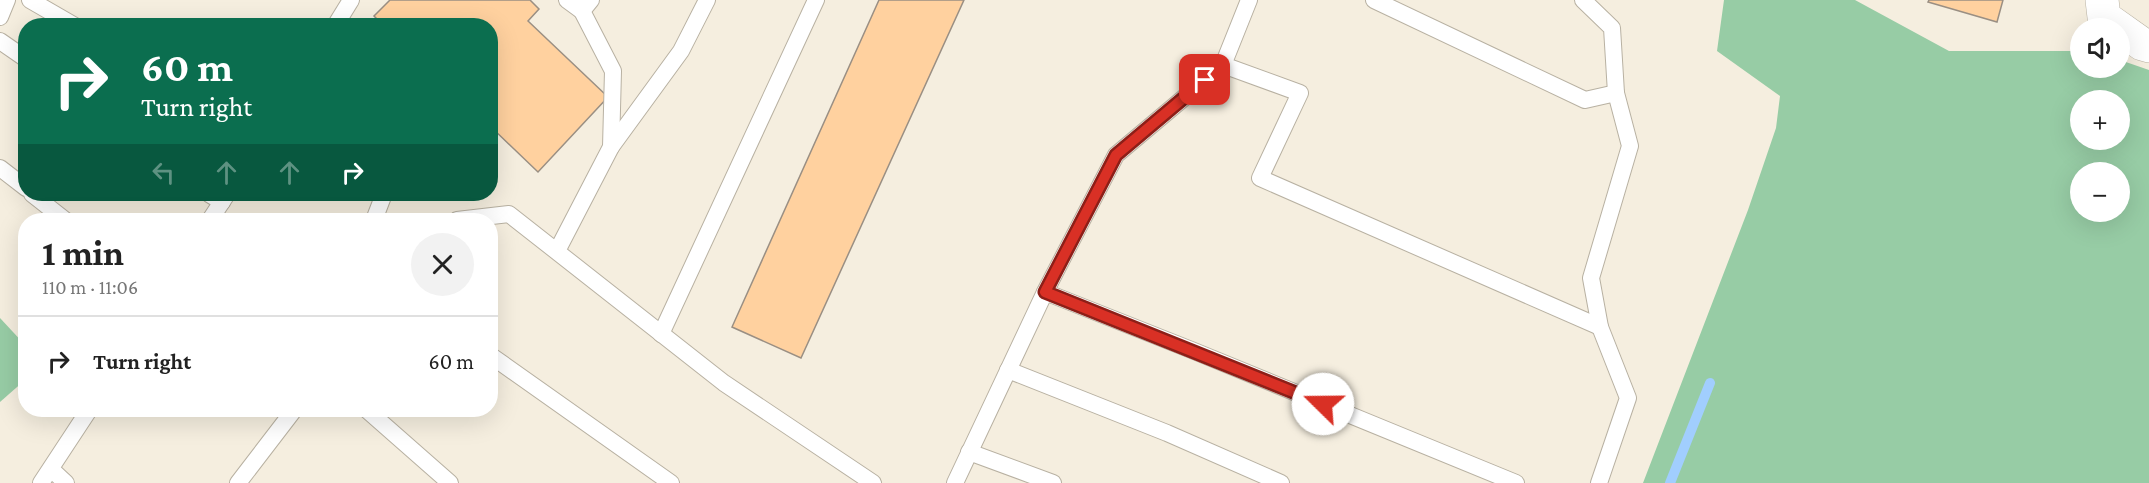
<!DOCTYPE html>
<html lang="en">
<head>
<meta charset="utf-8">
<style>
  body { margin:0; font-family:"Crimson Pro",serif; background:#f2f2f2; color:#222; height:100vh; display:flex; flex-direction:column; font-size:22px; white-space:nowrap }
  * { box-sizing:border-box; margin:0 }
  p { font-size:20px; color:#767676 }
  .icon { flex:none; width:33px; height:33px; fill:none; stroke:currentColor; stroke-width:2; stroke-linecap:round; stroke-linejoin:round }
  .map { position:relative; flex:1; overflow:hidden }
  .details { position:absolute; left:18px; top:213px; width:480px; height:204px; display:flex; flex-direction:column; background:#fff; border-radius:24px; box-shadow:0 6px 24px #0002 }
  .details>* { flex:none }
  .hud { position:absolute; left:18px; top:18px; width:480px; height:183px; border-radius:24px; box-shadow:0 6px 24px #0002; background:#0b6e4f; color:#fff; overflow:hidden }
  .buttons { position:absolute; left:2070px; top:18px; display:grid; gap:12px }
  .buttons a { display:grid; place-items:center; width:60px; height:60px; border-radius:50%; background:#fff; box-shadow:0 6px 24px #0002; font-size:30px }
  .pin { position:absolute; display:grid; place-items:center; width:51px; height:51px; color:#fff; margin:-26px; border-radius:12px; box-shadow:0 3px 9px #0006 }
  .me { position:absolute; width:66px; margin:-33px; rotate:292deg; stroke-linejoin:round; filter:drop-shadow(0 0 4px #0008) }
  .turn { display:flex; align-items:center; gap:21px; height:126px; padding:0 24px; font-size:27px }
  .turn .icon { width:78px; height:78px; stroke-width:2.5 }
  .turn b { display:block; font-size:42px; line-height:51px }
  .lanes { display:flex; align-items:center; height:57px; padding:0 24px; background:#0003; justify-content:center; gap:30px; direction:ltr }
  .lanes .off { opacity:.35 }
  .round { display:grid; place-items:center; flex:none; width:63px; height:63px; border-radius:32px; background:#f2f2f2 }
  .overview { display:flex; align-items:center; justify-content:space-between; height:102px; padding:0 24px }
  h1 { font-size:36px; font-weight:700; line-height:45px }
  ul { padding:0; list-style:none }
  li { display:flex; align-items:center; gap:18px; height:90px; padding:0 24px; border-top:2px solid #e0e0e0 }
  li div { flex:1 }
  li b { display:block; font-size:22px }
  li em { font-style:normal }
  .map>svg:first-child { display:block }
</style>
</head>
<body>
<div class="map">
<svg width="2149" height="483" viewBox="0 0 2149 483">
  <rect width="100%" height="100%" fill="#f5eedf"/>
  <g fill="#97cca5" fill-rule="evenodd">
    <path d="M 1724,0 L 1855,0 L 1949,51 L 2080,51 L 2080,68 L 2120,68 L 2120,60 L 2149,70 L 2149,483 L 1643,483 L 1748,210 L 1776,128 L 1780,96 L 1717,51 ZM 2120,100 L 2120,140 L 2080,140 L 2080,100 ZM 2080,172 L 2120,172 L 2120,212 L 2080,212 Z"/>
    <path d="M 0,318 L 26,346 L 25,380 L 0,402 Z"/>
  </g>
  <g fill="none" stroke-linecap="round" stroke-linejoin="round">
    <path stroke="#a1cefe" stroke-width="10" d="M 1670,483 L 1710,383"/>
  </g>
  <g fill="#ffd19f" stroke="#9a8f83" stroke-width="1.5">
    <path d="M 390,0 L 530,0 L 539,9 L 528,21 L 608,97 L 538,172 L 490,126 L 490,26 L 384,26 L 374,16 Z"/>
    <path d="M 879,0 L 964,0 L 801,358 L 732,327 Z"/>
    <path d="M 1929,0 L 2003,0 L 1997,22 L 1928,2 Z"/>
  </g>
  <g fill="none" stroke-linecap="round" stroke-linejoin="round">
    <defs>
      <g id="lane">
        <path d="M 30,0 L 75,26"/>
        <path d="M 567,0 L 582,11 L 591,0"/>
        <path d="M 1374,0 L 1585,100 L 1616,93 L 1612,28 L 1583,0"/>
        <path d="M 0,17 L 7,0"/>
        <path d="M 335,26 L 351,0"/>
        <path d="M 0,41 L 26,59"/>
        <path d="M 1223,65 L 1300,93 L 1260,178 L 1600,327"/>
        <path d="M 611,147 L 681,51 L 707,0"/>
        <path d="M 0,168 L 26,188"/>
        <path d="M 32,194 L 65,220"/>
        <path d="M 209,194 L 222,202"/>
        <path d="M 210,220 L 227,194"/>
        <path d="M 374,220 L 384,194"/>
        <path d="M 457,220 L 509,214 L 724,383 L 873,483"/>
        <path d="M 557,251 L 611,147 L 613,71 L 582,11"/>
        <path d="M 1045,292 L 1194,351 L 1516,483"/>
        <path d="M 661,334 L 816,0"/>
        <path d="M 490,355 L 671,483"/>
        <path d="M 1008,370 L 1167,433 L 1281,483"/>
        <path d="M 367,410 L 450,483"/>
        <path d="M 969,452 L 1053,483"/>
        <path d="M 51,469 L 66,483"/>
        <path d="M 41,483 L 89,410"/>
        <path d="M 238,483 L 294,410"/>
        <path d="M 955,483 L 1045,292 L 1116,155 L 1223,65 L 1249,0"/>
        <path d="M 1599,483 L 1628,398 L 1600,327 L 1591,278 L 1630,146 L 1616,93"/>
      </g>
      <path id="street" d="M 2102,0 L 2104,17 L 2142,44 L 2149,46"/>
    </defs>
    <use href="#lane" stroke="#b8b1a2" stroke-width="18"/>
    <use href="#street" stroke="#b8b1a2" stroke-width="34"/>
    <use href="#lane" stroke="#fff" stroke-width="16"/>
    <use href="#street" stroke="#fff" stroke-width="33"/>
  </g>
  <g fill="none" stroke-linecap="round" stroke-linejoin="round">
    <defs>
      <path id="route" d="M 1205,80 L 1116,155 L 1045,292 L 1323,404"/>
    </defs>
    <use href="#route" stroke="#8d1f18" stroke-width="15"/>
    <use href="#route" stroke="#d93025" stroke-width="10"/>
  </g>
</svg>
<div class="buttons">
<a><svg class="icon" aria-label="sound" viewBox="0 0 24 24"><path d="M4 9h4l5-4v14l-5-4H4zM17 9q2 3 0 6"/></svg></a>
<a>+</a>
<a>−</a>
</div>
<div class="pin" style="left:1205px;top:80px;background:#d93025"><svg class="icon" aria-label="arrive" viewBox="0 0 24 24"><path d="M6 21V4h12l-3 4 3 4H6"/></svg></div>
<svg class="me" style="left:1323px;top:404px" viewBox="-20 -20 40 40"><circle r="19" fill="#fff"/><path d="M0-13L10 11 0 6-10 11z" fill="#d93025"/></svg>
<div class="hud">
<div class="turn"><svg class="icon" aria-label="right" viewBox="0 0 24 24"><path d="M7 20v-9h11M14 6l5 5-5 5"/></svg><div><b>60 m</b>Turn right</div></div>
<div class="lanes"><svg class="icon off" aria-label="left" viewBox="0 0 24 24"><path d="M17 20v-9H6M10 6l-5 5 5 5"/></svg><svg class="icon off" aria-label="ahead" viewBox="0 0 24 24"><path d="M12 20V5M6 11l6-6 6 6"/></svg><svg class="icon off" aria-label="ahead" viewBox="0 0 24 24"><path d="M12 20V5M6 11l6-6 6 6"/></svg><svg class="icon" aria-label="right" viewBox="0 0 24 24"><path d="M7 20v-9h11M14 6l5 5-5 5"/></svg></div>
</div>
<section class="details">
<div class="overview"><div><h1>1 min</h1><p>110 m · 11:06</p></div><a class="round"><svg class="icon" aria-label="close" viewBox="0 0 24 24"><path d="M6 6l12 12M18 6L6 18"/></svg></a></div>
<ul>
<li><svg class="icon" aria-label="right" viewBox="0 0 24 24"><path d="M7 20v-9h11M14 6l5 5-5 5"/></svg><div><b>Turn right</b></div><em>60 m</em></li>
</ul>
</section>
</div>
</body>
</html>
